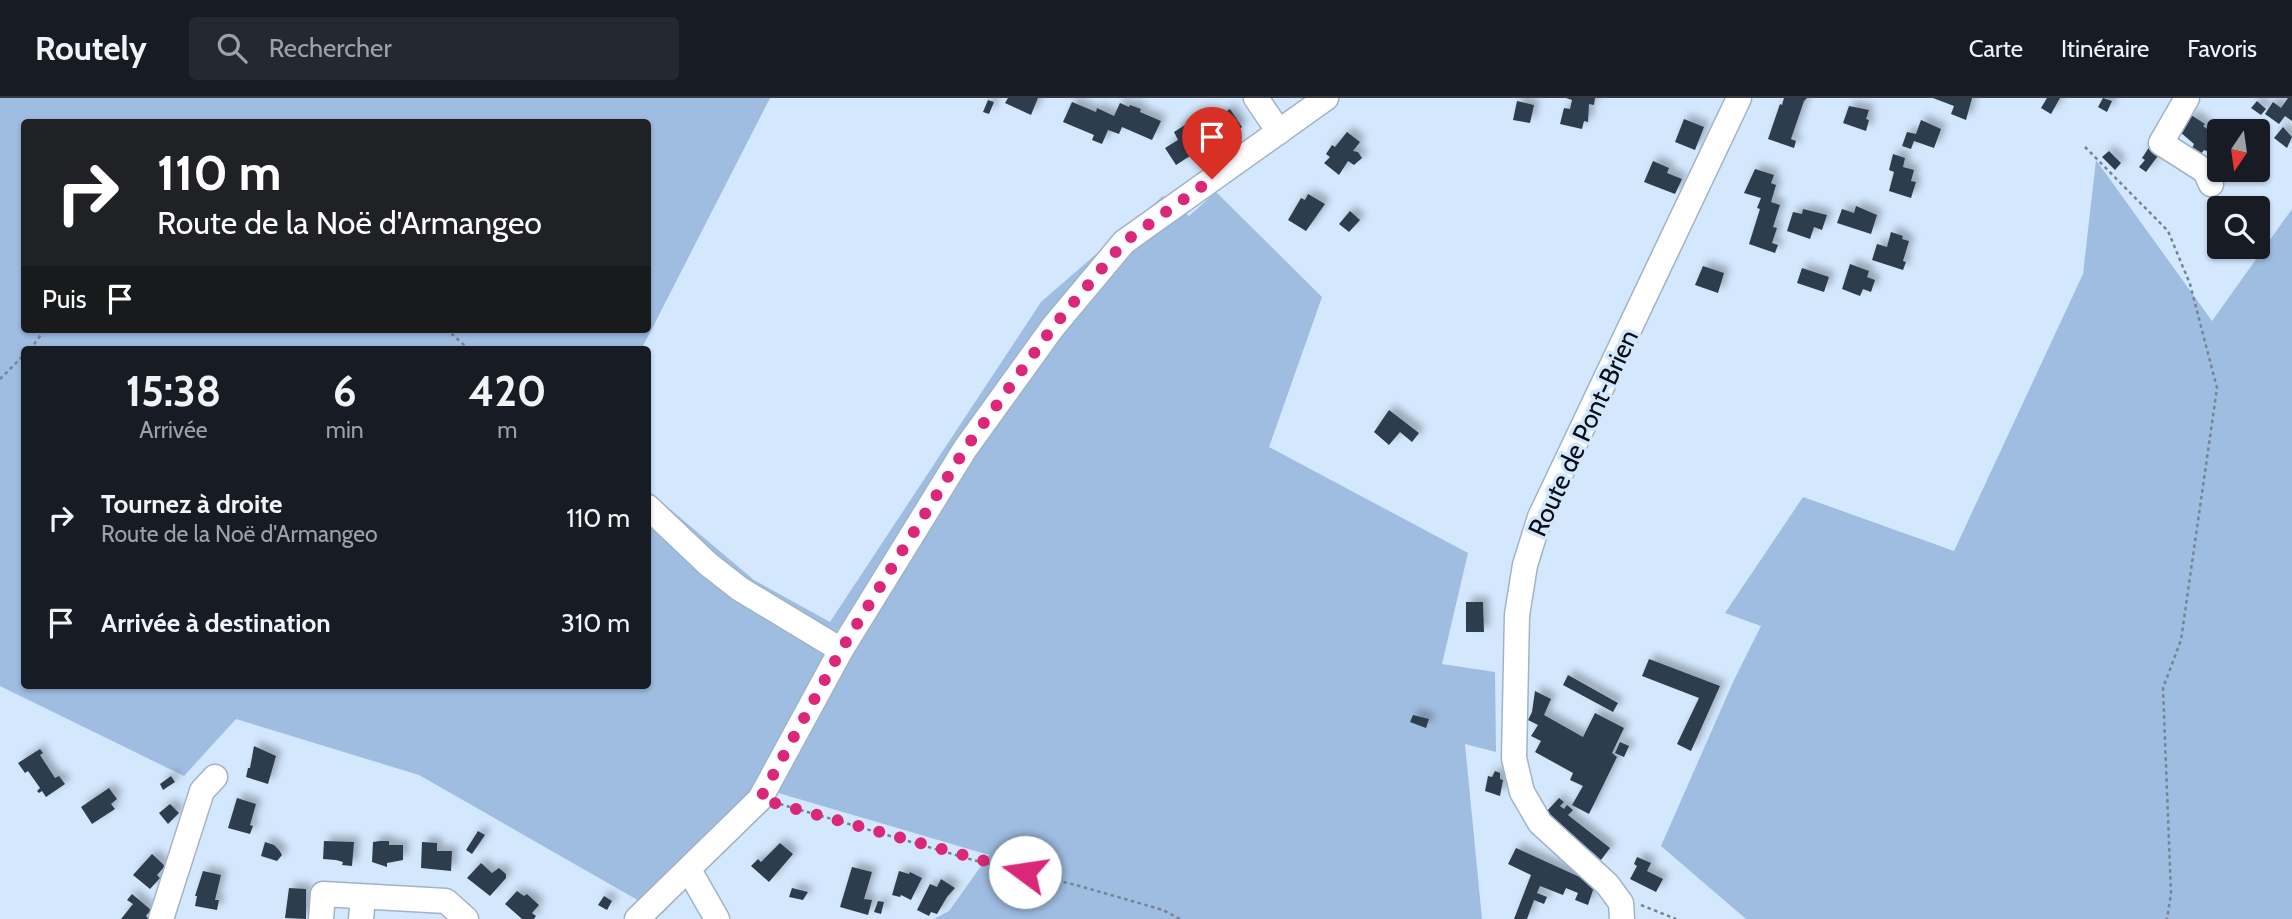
<!DOCTYPE html>
<html lang="fr">
<head>
<meta charset="utf-8">
<style>
  body { margin:0; font-family:Cabin,sans-serif; background:#242831; color:#f1f3f6; height:100vh; display:flex; flex-direction:column; font-size:26px; white-space:nowrap }
  * { box-sizing:border-box; margin:0 }
  p { font-size:23px; color:#9ea1a6 }
  .icon { flex:none; width:38px; height:38px; fill:none; stroke:currentColor; stroke-width:2; stroke-linecap:round; stroke-linejoin:round }
  .map { position:relative; flex:1; overflow:hidden }
  .panel { position:absolute; left:21px; top:248px; width:630px; height:343px; display:flex; flex-direction:column; background:#171b24; border-radius:7px; box-shadow:0 2px 5px #0004 }
  .panel>* { flex:none }
  .hud { position:absolute; left:21px; top:21px; width:630px; height:214px; border-radius:7px; box-shadow:0 2px 5px #0004; background:#202124; color:#fff; overflow:hidden }
  .needle { width:46px; rotate:193deg }
  .controls { position:absolute; left:2207px; top:21px; display:grid; gap:14px }
  .controls a { display:grid; place-items:center; width:63px; height:63px; border-radius:7px; background:#171b24; box-shadow:0 2px 5px #0004; font-size:35px }
  .pin { position:absolute; display:grid; place-items:center; width:60px; height:60px; color:#fff; margin:-72px -30px; border-radius:50% 50% 50% 0; rotate:-45deg; box-shadow:0 0 7px #0007 }
  .pin .icon { rotate:45deg }
  .me { position:absolute; width:77px; margin:-38px; rotate:284deg; stroke-linejoin:round; filter:drop-shadow(0 0 5px #0008) }
  .turn { display:flex; align-items:center; gap:24px; height:147px; padding:0 21px; font-size:32px }
  .turn .icon { width:91px; height:91px; stroke-width:2.5 }
  .turn b { display:block; font-size:49px; line-height:60px }
  .then { display:flex; align-items:center; height:66px; padding:0 21px; background:#0003; gap:14px; font-size:26px }
  .eta { display:flex; justify-content:space-evenly; align-items:center; height:119px; text-align:center }
  .eta b { font-size:42px; font-weight:700; line-height:49px }
  ul { padding:0; list-style:none }
  li { display:flex; align-items:center; gap:21px; height:105px; padding:0 21px }
  li div { flex:1 }
  li b { display:block; font-size:26px }
  li em { font-style:normal }
  header { display:flex; align-items:center; gap:42px; box-sizing:border-box; height:98px; padding:0 35px; background:#171b24; border-bottom:2px solid #363941 }
  header strong { font-size:33px }
  nav { display:flex; gap:38px; margin-inline-start:auto; font-size:24px }
  .search { width:490px; height:63px; background:#242831; display:flex; align-items:center; gap:18px; box-sizing:border-box; padding:0 24px; border-radius:7px; color:#9ea1a6; font-size:26px }
  .map>svg:first-child { display:block }
</style>
</head>
<body>
<header>
<strong>Routely</strong>
<div class="search"><svg class="icon" aria-label="search" viewBox="0 0 24 24"><circle cx="10" cy="10" r="6"/><path d="M15 15l6 6"/></svg>Rechercher</div>
<nav><a>Carte</a><a>Itinéraire</a><a>Favoris</a></nav>
</header>
<div class="map">
<svg width="2292" height="821" viewBox="0 0 2292 821">
  <defs>
    <filter id="shadow"><feDropShadow dx="5.5" dy="-5.5" stdDeviation="3.5" flood-color="#0004"/></filter>
  </defs>
  <rect width="100%" height="100%" fill="#d3e7fd"/>
  <g fill="#9ebde1" fill-rule="evenodd">
    <path d="M 0,0 L 770,0 L 641,252 L 24,252 L 24,588 L 648,588 L 648,399 L 651,395 L 754,482 L 830,524 L 1041,204 L 1163,98 L 1189,118 L 1216,94 L 1322,199 L 1269,349 L 1468,455 L 1442,566 L 1495,574 L 1496,654 L 1465,646 L 1482,821 L 934,821 L 949,813 L 989,757 L 775,694 L 662,816 L 419,677 L 236,621 L 184,678 L 0,588 ZM 24,24 L 648,24 L 648,231 L 24,231 Z"/>
    <path d="M 2096,62 L 2212,223 L 2292,111 L 2292,821 L 1746,821 L 1661,748 L 1734,582 L 1761,528 L 1725,515 L 1803,399 L 1954,453 L 2083,176 Z"/>
  </g>
  <g fill="#2d3d4e" filter="url(#shadow)">
    <path d="M 1008,0 L 1038,0 L 1031,17 L 1005,5 Z"/>
    <path d="M 1566,0 L 1595,0 L 1594,7 L 1589,6 L 1588,24 L 1584,23 L 1582,31 L 1560,26 L 1564,10 L 1570,11 L 1572,2 Z"/>
    <path d="M 1784,0 L 1807,0 L 1804,3 L 1791,41 L 1796,43 L 1794,50 L 1768,41 L 1780,6 L 1782,7 Z"/>
    <path d="M 1933,0 L 1972,0 L 1966,22 L 1951,16 L 1954,8 Z"/>
    <path d="M 2047,0 L 2060,0 L 2051,16 L 2041,10 Z"/>
    <path d="M 2103,0 L 2112,3 L 2107,14 L 2098,9 Z"/>
    <path d="M 2288,0 L 2292,0 L 2292,23 L 2285,18 L 2279,26 L 2265,16 L 2273,4 L 2281,10 Z"/>
    <path d="M 988,2 L 994,4 L 989,16 L 983,14 Z"/>
    <path d="M 1517,3 L 1534,7 L 1530,25 L 1513,22 Z"/>
    <path d="M 2257,3 L 2266,11 L 2261,17 L 2251,10 Z"/>
    <path d="M 1072,4 L 1096,14 L 1097,10 L 1114,18 L 1120,5 L 1129,9 L 1130,7 L 1141,11 L 1140,14 L 1161,23 L 1152,42 L 1122,29 L 1119,36 L 1108,32 L 1102,46 L 1092,42 L 1094,37 L 1063,24 Z"/>
    <path d="M 1849,8 L 1869,12 L 1866,21 L 1869,22 L 1866,33 L 1843,25 Z"/>
    <path d="M 1230,11 L 1242,29 L 1220,44 L 1218,41 L 1212,45 L 1198,25 L 1204,20 L 1208,26 Z"/>
    <path d="M 2191,17 L 2205,26 L 2203,28 L 2219,39 L 2219,45 L 2212,55 L 2204,52 L 2201,56 L 2192,50 L 2194,46 L 2180,34 Z"/>
    <path d="M 1684,21 L 1704,29 L 1695,52 L 1675,44 Z"/>
    <path d="M 1921,22 L 1941,31 L 1934,50 L 1914,43 L 1911,51 L 1902,48 L 1907,34 L 1916,36 Z"/>
    <path d="M 1185,27 L 1192,33 L 1207,55 L 1198,61 L 1193,56 L 1176,67 L 1165,50 L 1178,42 L 1174,34 Z"/>
    <path d="M 2283,29 L 2292,39 L 2287,50 L 2274,40 Z"/>
    <path d="M 1347,34 L 1360,44 L 1353,53 L 1358,54 L 1362,60 L 1354,67 L 1348,63 L 1339,77 L 1324,65 L 1330,59 L 1326,56 L 1332,47 L 1335,49 Z"/>
    <path d="M 2150,48 L 2160,55 L 2146,74 L 2139,69 L 2145,62 L 2142,60 Z"/>
    <path d="M 2109,53 L 2121,65 L 2115,72 L 2102,59 Z"/>
    <path d="M 1893,56 L 1905,60 L 1903,69 L 1914,72 L 1911,83 L 1916,84 L 1911,100 L 1889,93 L 1894,74 L 1889,72 Z"/>
    <path d="M 1653,63 L 1669,70 L 1667,75 L 1682,81 L 1675,96 L 1644,84 Z"/>
    <path d="M 1755,71 L 1774,77 L 1771,85 L 1776,87 L 1771,104 L 1780,107 L 1773,129 L 1777,130 L 1772,145 L 1778,147 L 1775,155 L 1749,146 L 1760,111 L 1757,110 L 1761,100 L 1744,95 Z"/>
    <path d="M 1308,96 L 1325,106 L 1306,133 L 1288,122 L 1301,100 L 1305,102 Z"/>
    <path d="M 1856,108 L 1877,117 L 1871,136 L 1837,125 L 1842,111 L 1854,115 Z"/>
    <path d="M 1803,111 L 1827,117 L 1822,132 L 1814,129 L 1810,141 L 1787,133 L 1793,114 L 1802,116 Z"/>
    <path d="M 1350,113 L 1360,122 L 1349,134 L 1339,126 Z"/>
    <path d="M 1891,134 L 1903,138 L 1902,141 L 1909,143 L 1903,163 L 1906,164 L 1903,172 L 1872,162 L 1877,146 L 1887,149 Z"/>
    <path d="M 1850,166 L 1869,173 L 1867,179 L 1875,182 L 1871,194 L 1863,191 L 1860,198 L 1842,191 Z"/>
    <path d="M 1703,168 L 1724,175 L 1718,195 L 1695,187 Z"/>
    <path d="M 1802,170 L 1829,179 L 1824,194 L 1797,185 Z"/>
    <path d="M 1389,312 L 1419,335 L 1412,344 L 1400,334 L 1389,347 L 1374,334 Z"/>
    <path d="M 1466,504 L 1483,504 L 1484,534 L 1466,534 Z"/>
    <path d="M 1649,561 L 1720,588 L 1691,653 L 1677,646 L 1699,600 L 1642,578 Z"/>
    <path d="M 1568,577 L 1618,605 L 1613,614 L 1563,587 Z"/>
    <path d="M 1535,593 L 1551,601 L 1544,617 L 1583,639 L 1595,615 L 1624,630 L 1612,655 L 1617,659 L 1589,716 L 1572,707 L 1583,688 L 1570,682 L 1573,675 L 1535,654 L 1541,643 L 1531,638 L 1538,627 L 1528,622 L 1532,614 Z"/>
    <path d="M 1413,617 L 1429,621 L 1426,630 L 1410,624 Z"/>
    <path d="M 1620,644 L 1629,648 L 1624,659 L 1615,655 Z"/>
    <path d="M 254,648 L 276,658 L 268,686 L 246,679 L 248,670 L 250,670 Z"/>
    <path d="M 40,651 L 43,655 L 40,657 L 55,680 L 59,678 L 65,686 L 46,699 L 42,693 L 39,695 L 37,693 L 40,690 L 28,673 L 25,675 L 18,665 Z"/>
    <path d="M 1495,673 L 1500,675 L 1500,681 L 1503,682 L 1500,698 L 1485,693 L 1488,678 L 1492,679 Z"/>
    <path d="M 171,678 L 175,684 L 163,692 L 160,686 Z"/>
    <path d="M 109,690 L 117,701 L 111,706 L 115,711 L 92,726 L 81,709 Z"/>
    <path d="M 237,700 L 256,706 L 250,727 L 253,728 L 250,736 L 228,730 Z"/>
    <path d="M 1559,700 L 1564,704 L 1560,708 L 1564,711 L 1567,707 L 1573,712 L 1568,717 L 1610,750 L 1601,762 L 1546,714 Z"/>
    <path d="M 170,706 L 179,715 L 168,726 L 159,715 Z"/>
    <path d="M 478,733 L 485,737 L 472,756 L 466,752 Z"/>
    <path d="M 324,743 L 354,744 L 352,768 L 342,767 L 343,764 L 336,762 L 323,761 Z"/>
    <path d="M 380,743 L 389,743 L 389,747 L 403,747 L 403,762 L 387,765 L 387,769 L 372,764 L 373,744 Z"/>
    <path d="M 265,744 L 274,747 L 279,752 L 282,757 L 277,763 L 261,758 Z"/>
    <path d="M 422,744 L 437,745 L 437,753 L 452,753 L 451,773 L 421,770 Z"/>
    <path d="M 780,745 L 793,756 L 769,784 L 751,768 L 758,761 L 761,764 Z"/>
    <path d="M 1516,750 L 1595,786 L 1588,807 L 1575,802 L 1578,795 L 1566,790 L 1563,797 L 1540,788 L 1537,795 L 1547,799 L 1544,806 L 1534,802 L 1527,821 L 1514,821 L 1531,777 L 1508,766 Z"/>
    <path d="M 152,756 L 165,768 L 157,777 L 160,780 L 150,791 L 133,777 Z"/>
    <path d="M 1637,759 L 1651,765 L 1647,773 L 1663,781 L 1656,794 L 1630,781 L 1637,768 L 1634,766 Z"/>
    <path d="M 481,765 L 492,775 L 499,770 L 506,776 L 506,780 L 490,798 L 467,780 Z"/>
    <path d="M 852,769 L 872,774 L 864,801 L 872,802 L 868,817 L 840,809 Z"/>
    <path d="M 203,773 L 221,777 L 215,802 L 219,802 L 217,812 L 195,808 L 197,798 L 195,798 Z"/>
    <path d="M 899,773 L 909,776 L 910,774 L 922,780 L 911,802 L 901,797 L 900,799 L 892,797 Z"/>
    <path d="M 941,781 L 955,790 L 947,799 L 937,816 L 931,814 L 929,818 L 917,812 L 930,786 L 937,789 Z"/>
    <path d="M 289,790 L 306,791 L 306,821 L 285,820 Z"/>
    <path d="M 792,790 L 808,794 L 803,802 L 789,799 Z"/>
    <path d="M 517,793 L 524,798 L 527,796 L 539,807 L 532,815 L 536,818 L 534,821 L 522,821 L 505,806 Z"/>
    <path d="M 132,796 L 151,812 L 146,818 L 150,821 L 121,821 L 133,806 L 127,802 Z"/>
    <path d="M 604,798 L 612,803 L 607,812 L 598,807 Z"/>
    <path d="M 878,803 L 884,804 L 881,816 L 874,814 Z"/>
  </g>
  <g fill="none" stroke-linecap="round" stroke-linejoin="round">
    <defs>
      <g id="minor">
        <path d="M 1256,0 L 1279,34"/>
        <path d="M 2187,0 L 2161,45 L 2205,73 L 2211,86"/>
        <path d="M 648,409 L 708,466 L 740,491 L 841,552"/>
        <path d="M 689,772 L 717,821"/>
        <path d="M 161,821 L 202,693 L 215,679"/>
        <path d="M 321,821 L 323,796 L 446,803 L 466,821"/>
        <path d="M 361,821 L 363,799"/>
        <path d="M 637,821 L 760,701 L 841,552 L 965,351 L 1053,229 L 1124,144 L 1326,0"/>
        <path d="M 1622,821 L 1621,805 L 1607,786 L 1540,725 L 1522,694 L 1514,660 L 1517,517 L 1525,467 L 1540,419 L 1739,0"/>
      </g>
    </defs>
    <use href="#minor" stroke="#a0b3c8" stroke-width="27"/>
    <g stroke="#768494" stroke-width="2.5" stroke-dasharray="3.5 3.5" stroke-linecap="butt">
      <path d="M 2085,49 L 2168,133 L 2190,186 L 2217,290 L 2181,542 L 2163,590 L 2171,796 L 2167,821"/>
      <path d="M 446,231 L 470,252"/>
      <path d="M 30,252 L 45,231"/>
      <path d="M 0,281 L 24,257"/>
      <path d="M 780,706 L 973,762 L 1076,787 L 1163,812 L 1180,821"/>
      <path d="M 1641,807 L 1676,821"/>
    </g>
    <use href="#minor" stroke="#fff" stroke-width="24"/>
  </g>
  <g fill="none" stroke-linecap="round" stroke-linejoin="round">
    <path stroke="#db2777" stroke-width="12" stroke-dasharray="0 21.6" d="M 1025,774 L 760,701 L 841,552 L 965,351 L 1053,229 L 1124,144 L 1212,81"/>
  </g>
  <g text-anchor="middle" stroke-width="7" stroke-linejoin="round" paint-order="stroke">
    <g font-size="26" fill="#070d15" stroke="#d3e7fd">
      <text transform="translate(1583 335) rotate(-65)" y="9">Route de Pont-Brien</text>
    </g>
  </g>
</svg>
<div class="controls">
<a><svg class="needle" viewBox="-14 -14 28 28"><path d="M0-13l5 13h-10z" fill="#e53935"/><path d="M0 13l5-13h-10z" fill="#9ea1a6"/></svg></a>
<a><svg class="icon" aria-label="search" viewBox="0 0 24 24"><circle cx="10" cy="10" r="6"/><path d="M15 15l6 6"/></svg></a>
</div>
<div class="pin" style="left:1212px;top:81px;background:#d93025"><svg class="icon" aria-label="arrive" viewBox="0 0 24 24"><path d="M6 21V4h12l-3 4 3 4H6"/></svg></div>
<svg class="me" style="left:1025px;top:774px" viewBox="-20 -20 40 40"><circle r="19" fill="#fff"/><path d="M0-13L10 11 0 6-10 11z" fill="#db2777"/></svg>
<div class="hud">
<div class="turn"><svg class="icon" aria-label="right" viewBox="0 0 24 24"><path d="M7 20v-9h11M14 6l5 5-5 5"/></svg><div><b>110 m</b>Route de la Noë d'Armangeo</div></div>
<div class="then">Puis<svg class="icon" aria-label="arrive" viewBox="0 0 24 24"><path d="M6 21V4h12l-3 4 3 4H6"/></svg></div>
</div>
<section class="panel">
<div class="eta">
<div><b>15:38</b><p>Arrivée</p></div>
<div><b>6</b><p>min</p></div>
<div><b>420</b><p>m</p></div>
</div>
<ul>
<li><svg class="icon" aria-label="right" viewBox="0 0 24 24"><path d="M7 20v-9h11M14 6l5 5-5 5"/></svg><div><b>Tournez à droite</b><p>Route de la Noë d'Armangeo</p></div><em>110 m</em></li>
<li><svg class="icon" aria-label="arrive" viewBox="0 0 24 24"><path d="M6 21V4h12l-3 4 3 4H6"/></svg><div><b>Arrivée à destination</b></div><em>310 m</em></li>
</ul>
</section>
</div>
</body>
</html>
